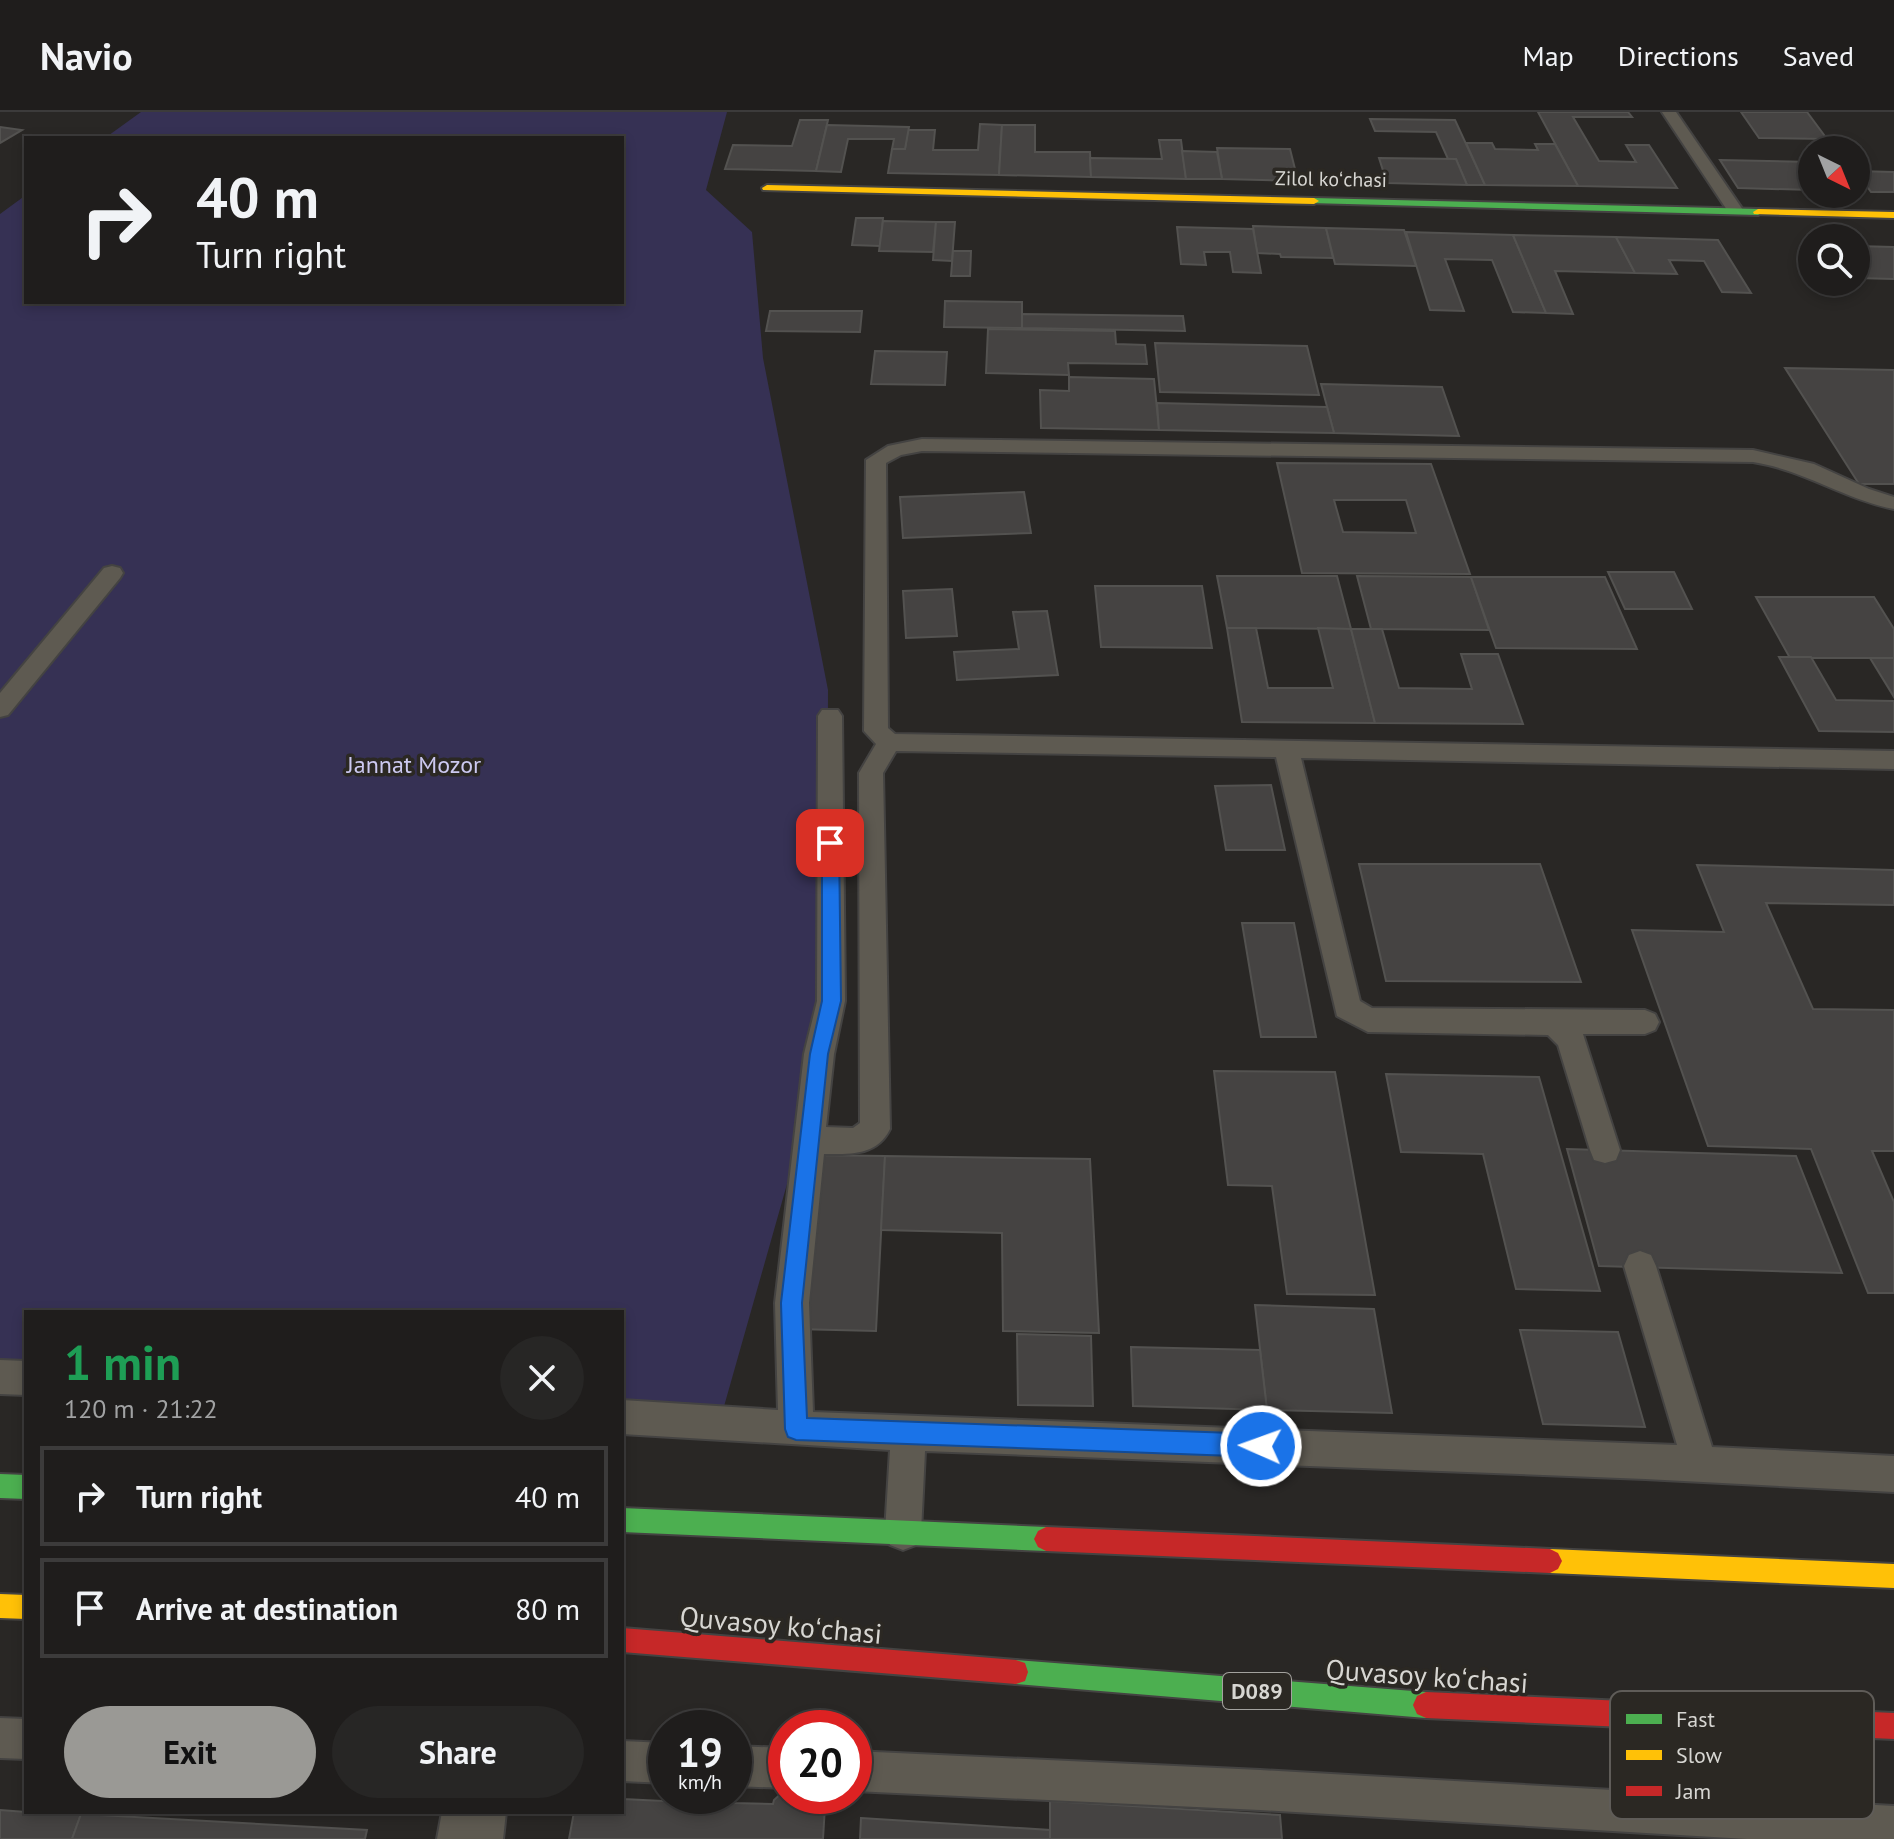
<!DOCTYPE html>
<html lang="en">
<head>
<meta charset="utf-8">
<style>
  body { margin:0; font-family:"PT Sans",sans-serif; background:#272625; color:#f1f3f6; height:100vh; display:flex; flex-direction:column; font-size:30px; white-space:nowrap }
  * { box-sizing:border-box; margin:0 }
  p { font-size:26px; color:#a1a2a3 }
  .icon { flex:none; width:44px; height:44px; fill:none; stroke:currentColor; stroke-width:2; stroke-linecap:round; stroke-linejoin:round }
  .map { position:relative; flex:1; overflow:hidden }
  .details { position:absolute; left:24px; top:1198px; width:600px; height:504px; display:flex; flex-direction:column; background:#1f1d1c; border-radius:0px; box-shadow:0 4px 12px #0003,0 0 0 2px #3c3b3b }
  .details>* { flex:none }
  .guide { position:absolute; left:24px; top:24px; width:600px; height:168px; border-radius:0px; box-shadow:0 4px 12px #0003,0 0 0 2px #3c3b3b; background:#1f1d1c; color:#f1f3f6; overflow:hidden }
  .needle { width:52px; rotate:137deg }
  .buttons { position:absolute; left:1798px; top:24px; display:grid; gap:16px }
  .buttons a { display:grid; place-items:center; width:72px; height:72px; border-radius:50%; background:#1f1d1c; box-shadow:0 4px 12px #0003,0 0 0 2px #3c3b3b; font-size:40px }
  .speed { position:absolute; left:648px; top:1598px; display:flex; gap:16px; font-size:40px; font-weight:700; text-align:center }
  .speed>* { display:grid; place-content:center; width:104px; height:104px; border-radius:50%; background:#1f1d1c; box-shadow:0 4px 12px #0003,0 0 0 2px #3c3b3b; line-height:1 }
  .speed small { font-size:20px; font-weight:400 }
  .speed .limit { border:12px solid #d22; background:#fff; color:#111 }
  .pin { position:absolute; display:grid; place-items:center; width:68px; height:68px; color:#fff; margin:-34px; border-radius:16px; box-shadow:0 4px 12px #0006 }
  .me { position:absolute; width:88px; margin:-44px; rotate:272deg; stroke-linejoin:round; filter:drop-shadow(0 0 6px #0008) }
  .turn { display:flex; align-items:center; gap:28px; height:168px; padding:0 40px; font-size:36px }
  .turn .icon { width:104px; height:104px; stroke-width:2.5 }
  .turn b { display:block; font-size:56px; line-height:68px }
  .round { display:grid; place-items:center; flex:none; width:84px; height:84px; border-radius:42px; background:#272625 }
  .headline { display:flex; align-items:center; justify-content:space-between; height:136px; padding:0 40px }
  h1 { font-size:48px; font-weight:600; line-height:60px; color:#1e9e55 }
  .button { display:flex; gap:16px; margin-top:auto; padding:16px 40px }
  .button a { flex:1; height:92px; border-radius:48px; background:#9a9995; color:#111; font-size:32px; font-weight:600; line-height:92px; text-align:center }
  .button a+a { background:#272625; color:#f1f3f6 }
  ul { padding:0; list-style:none }
  li { display:flex; align-items:center; gap:24px; height:100px; margin:0 16px 12px; padding:0 24px; border:4px solid #3c3b3b; border-radius:0px }
  li div { flex:1 }
  li b { display:block; font-size:30px }
  li em { font-style:normal }
  header { display:flex; align-items:center; gap:48px; box-sizing:border-box; height:112px; padding:0 40px; background:#1f1d1c; border-bottom:2px solid #3c3b3b }
  header strong { font-size:38px }
  nav { display:flex; gap:44px; margin-inline-start:auto; font-size:28px }
  .map>svg:first-child { display:block }
</style>
</head>
<body>
<header>
<strong>Navio</strong>
<nav><a>Map</a><a>Directions</a><a>Saved</a></nav>
</header>
<div class="map">
<svg width="1894" height="1727" viewBox="0 0 1894 1727">
  <rect width="100%" height="100%" fill="#292725"/>
  <path fill="#363154" d="M 141,0 L 727,0 L 706,78 L 752,120 L 763,246 L 828,578 L 827,931 L 721,1305 L 622,1302 L 622,1200 L 26,1200 L 26,1280 L 0,1279 L 0,102 L 26,83 L 26,190 L 622,190 L 622,26 L 105,26 Z"/>
  <g fill="#454342" stroke="#535250" stroke-width="2" fill-rule="evenodd">
    <path d="M 1538,0 L 1628,0 L 1632,5 L 1573,5 L 1599,49 L 1636,50 L 1626,33 L 1649,33 L 1677,76 L 1578,74 Z"/>
    <path d="M 1741,0 L 1807,0 L 1827,27 L 1759,26 Z"/>
    <path d="M 1370,7 L 1455,8 L 1485,73 L 1467,73 L 1456,47 L 1448,47 L 1436,20 L 1375,19 Z"/>
    <path d="M 800,8 L 828,8 L 816,59 L 725,57 L 733,33 L 792,34 Z"/>
    <path d="M 980,12 L 1002,13 L 999,63 L 888,61 L 892,37 L 905,37 L 908,18 L 935,18 L 933,38 L 978,38 Z"/>
    <path d="M 827,13 L 909,15 L 905,37 L 892,37 L 894,27 L 848,27 L 841,60 L 816,59 Z"/>
    <path d="M 1002,13 L 1035,13 L 1035,40 L 1090,40 L 1091,65 L 999,63 Z"/>
    <path d="M 0,15 L 22,18 L 0,31 Z"/>
    <path d="M 1159,28 L 1181,28 L 1186,67 L 1091,65 L 1090,46 L 1162,47 Z"/>
    <path d="M 1466,31 L 1492,31 L 1495,37 L 1538,38 L 1535,32 L 1555,32 L 1578,74 L 1485,73 Z"/>
    <path d="M 1217,36 L 1290,37 L 1298,69 L 1222,67 Z"/>
    <path d="M 1182,39 L 1217,40 L 1222,67 L 1186,67 Z"/>
    <path d="M 1379,46 L 1456,47 L 1467,73 L 1387,71 Z"/>
    <path d="M 1720,48 L 1812,50 L 1812,78 L 1738,76 Z"/>
    <path d="M 1856,59 L 1894,60 L 1894,80 L 1871,80 Z"/>
    <path d="M 856,106 L 883,106 L 880,134 L 852,133 Z"/>
    <path d="M 883,109 L 936,110 L 933,140 L 879,139 Z"/>
    <path d="M 936,110 L 955,110 L 952,149 L 933,148 Z"/>
    <path d="M 1253,114 L 1326,116 L 1333,146 L 1281,145 L 1280,142 L 1257,141 Z"/>
    <path d="M 1177,115 L 1253,117 L 1261,161 L 1233,160 L 1230,140 L 1204,140 L 1206,153 L 1181,152 Z"/>
    <path d="M 1326,116 L 1404,118 L 1416,154 L 1335,152 Z"/>
    <path d="M 1406,120 L 1513,123 L 1546,201 L 1513,200 L 1492,148 L 1445,147 L 1464,199 L 1430,198 Z"/>
    <path d="M 1513,123 L 1616,125 L 1635,161 L 1555,159 L 1573,202 L 1546,201 Z"/>
    <path d="M 1616,125 L 1718,128 L 1751,181 L 1722,180 L 1704,149 L 1669,148 L 1677,162 L 1635,161 Z"/>
    <path d="M 1856,134 L 1894,135 L 1894,167 L 1856,166 Z"/>
    <path d="M 953,139 L 971,139 L 970,164 L 951,164 Z"/>
    <path d="M 945,189 L 1022,190 L 1022,216 L 944,215 Z"/>
    <path d="M 770,199 L 862,199 L 860,220 L 766,219 Z"/>
    <path d="M 1022,202 L 1183,204 L 1185,219 L 1022,216 Z"/>
    <path d="M 988,217 L 1115,219 L 1116,232 L 1145,233 L 1147,252 L 1068,251 L 1069,263 L 986,261 Z"/>
    <path d="M 1155,231 L 1307,234 L 1319,283 L 1160,280 Z"/>
    <path d="M 875,239 L 947,240 L 945,273 L 871,272 Z"/>
    <path d="M 1785,256 L 1894,258 L 1894,372 L 1859,372 Z"/>
    <path d="M 1069,265 L 1154,267 L 1159,318 L 1041,316 L 1040,278 L 1069,279 Z"/>
    <path d="M 1321,272 L 1442,275 L 1459,324 L 1334,321 Z"/>
    <path d="M 1157,291 L 1327,295 L 1334,321 L 1159,318 Z"/>
    <path d="M 1277,351 L 1431,352 L 1470,462 L 1302,461 ZM 1334,388 L 1406,388 L 1416,421 L 1343,420 Z"/>
    <path d="M 1024,380 L 1031,421 L 903,426 L 900,385 Z"/>
    <path d="M 1608,460 L 1674,460 L 1692,497 L 1625,497 Z"/>
    <path d="M 1217,464 L 1337,464 L 1351,517 L 1227,516 Z"/>
    <path d="M 1357,464 L 1471,465 L 1489,518 L 1371,517 Z"/>
    <path d="M 1471,465 L 1605,465 L 1637,537 L 1496,536 Z"/>
    <path d="M 1095,474 L 1202,474 L 1212,536 L 1101,535 Z"/>
    <path d="M 952,477 L 957,524 L 906,526 L 903,479 Z"/>
    <path d="M 1756,485 L 1874,485 L 1894,517 L 1894,546 L 1790,546 Z"/>
    <path d="M 1047,499 L 1058,563 L 957,568 L 954,540 L 1019,537 L 1013,500 Z"/>
    <path d="M 1227,516 L 1256,516 L 1268,576 L 1333,576 L 1318,516 L 1351,517 L 1375,611 L 1242,610 Z"/>
    <path d="M 1351,517 L 1382,517 L 1399,576 L 1472,577 L 1461,542 L 1498,542 L 1523,612 L 1375,611 Z"/>
    <path d="M 1779,545 L 1811,545 L 1836,588 L 1894,589 L 1894,620 L 1819,619 Z"/>
    <path d="M 1870,546 L 1894,546 L 1894,585 Z"/>
    <path d="M 1271,673 L 1285,738 L 1226,738 L 1215,674 Z"/>
    <path d="M 1359,752 L 1540,752 L 1581,870 L 1386,869 Z"/>
    <path d="M 1697,753 L 1894,758 L 1894,793 L 1766,791 L 1813,897 L 1894,898 L 1894,1039 L 1872,1039 L 1894,1090 L 1894,1181 L 1868,1181 L 1811,1037 L 1708,1034 L 1632,818 L 1724,820 Z"/>
    <path d="M 1242,811 L 1294,811 L 1316,925 L 1261,925 Z"/>
    <path d="M 1214,959 L 1335,960 L 1375,1183 L 1287,1182 L 1272,1074 L 1228,1073 Z"/>
    <path d="M 1386,962 L 1539,965 L 1600,1179 L 1516,1177 L 1483,1042 L 1401,1040 Z"/>
    <path d="M 1567,1037 L 1796,1044 L 1842,1161 L 1599,1154 Z"/>
    <path d="M 811,1043 L 885,1044 L 876,1219 L 795,1217 Z"/>
    <path d="M 885,1044 L 1090,1047 L 1099,1221 L 1003,1219 L 1002,1121 L 881,1118 Z"/>
    <path d="M 1255,1193 L 1374,1197 L 1392,1301 L 1267,1298 Z"/>
    <path d="M 1520,1218 L 1618,1220 L 1645,1315 L 1543,1312 Z"/>
    <path d="M 1017,1222 L 1091,1224 L 1093,1294 L 1018,1293 Z"/>
    <path d="M 1131,1235 L 1260,1238 L 1267,1298 L 1133,1294 Z"/>
    <path d="M 666,1675 L 666,1684 L 733,1684 L 732,1691 L 773,1692 L 774,1688 L 786,1677 L 786,1684 L 814,1684 L 818,1689 L 818,1693 L 825,1694 L 823,1727 L 569,1727 L 574,1700 L 622,1700 L 622,1678 L 623,1687 L 663,1689 Z"/>
    <path d="M 1050,1689 L 1280,1703 L 1282,1727 L 1050,1727 Z"/>
    <path d="M 0,1698 L 26,1700 L 81,1702 L 72,1727 L 0,1727 Z"/>
    <path d="M 81,1702 L 367,1718 L 365,1727 L 72,1727 Z"/>
    <path d="M 861,1706 L 1050,1718 L 1050,1727 L 860,1727 Z"/>
  </g>
  <g fill="none" stroke-linecap="round" stroke-linejoin="round">
    <defs>
      <g id="lane">
        <path d="M 1662,0 L 1676,0 L 1743,98 L 1741,101 L 1729,101 Z"/>
        <path d="M 922,327 L 1753,338 L 1814,352 L 1869,377 L 1894,385 L 1894,397 C 1844,387 1804,358 1753,350 L 922,339 L 901,343 L 886,351 L 888,616 L 895,622 L 1894,639 L 1894,657 L 1301,646 L 1360,889 L 1372,896 L 1645,898 L 1655,902 L 1659,910 L 1655,918 L 1645,922 L 1583,922 L 1620,1038 L 1616,1048 L 1605,1051 L 1594,1048 L 1590,1038 L 1558,933 L 1548,923 L 1368,920 L 1337,904 L 1276,645 L 896,639 L 883,661 L 890,1017 C 877,1044 850,1042 824,1042 L 809,1191 L 813,1300 L 1677,1333 L 1624,1154 L 1629,1143 L 1640,1139 L 1651,1143 L 1656,1154 L 1712,1335 L 1894,1344 L 1894,1380 L 1645,1367 L 925,1339 L 921,1420 L 916,1433 L 903,1438 L 890,1433 L 885,1420 L 890,1338 L 622,1322 L 622,1288 L 778,1298 L 775,1191 L 804,942 L 817,889 L 818,604 L 822,598 L 838,598 L 842,604 L 845,889 L 834,942 L 826,1015 L 853,1016 L 860,1011 L 859,661 L 876,632 L 864,619 L 866,348 L 888,334 Z"/>
        <path d="M 112,454 L 120,456 L 123,461 L 120,466 L 8,603 L 0,605 L 0,581 L 104,456 Z"/>
        <path d="M 0,1248 L 26,1249 L 26,1283 L 0,1282 Z"/>
        <path d="M 0,1606 L 26,1607 L 26,1647 L 0,1646 Z"/>
        <path d="M 622,1629 L 666,1631 L 666,1671 L 622,1669 Z"/>
        <path d="M 734,1634 L 786,1636 L 786,1676 L 734,1674 Z"/>
        <path d="M 854,1639 L 1260,1658 L 1894,1694 L 1894,1727 L 1747,1727 L 1260,1698 L 854,1679 Z"/>
      </g>
      <path id="street" d="M 442,1700 L 506,1700 L 503,1727 L 437,1727 Z"/>
      <g id="fast">
        <path d="M 1314,86 L 1758,97 L 1763,100 L 1758,103 L 1310,91 L 1309,89 Z"/>
        <path d="M 0,1362 L 26,1363 L 26,1387 L 0,1386 Z"/>
        <path d="M 622,1396 L 1046,1415 L 1054,1419 L 1058,1427 L 1054,1435 L 1046,1439 L 622,1420 Z"/>
        <path d="M 1016,1548 L 1426,1580 L 1435,1584 L 1439,1593 L 1435,1602 L 1426,1606 L 1016,1572 L 1007,1569 L 1004,1560 L 1007,1551 Z"/>
      </g>
      <g id="slow">
        <path d="M 767,73 L 1314,86 L 1319,89 L 1314,92 L 763,78 L 762,76 Z"/>
        <path d="M 1758,97 L 1894,100 L 1894,106 L 1754,102 L 1753,100 Z"/>
        <path d="M 1550,1437 L 1894,1452 L 1894,1476 L 1550,1461 L 1542,1457 L 1538,1449 L 1542,1441 Z"/>
        <path d="M 0,1482 L 26,1483 L 26,1507 L 0,1506 Z"/>
      </g>
      <g id="jam">
        <path d="M 1046,1415 L 1550,1437 L 1558,1441 L 1562,1449 L 1558,1457 L 1550,1461 L 1046,1439 L 1038,1435 L 1034,1427 L 1038,1419 Z"/>
        <path d="M 622,1516 L 1016,1548 L 1025,1551 L 1028,1560 L 1025,1569 L 1016,1572 L 622,1540 Z"/>
        <path d="M 1426,1580 L 1894,1601 L 1894,1627 L 1426,1606 L 1417,1602 L 1413,1593 L 1417,1584 Z"/>
      </g>
    </defs>
    <use href="#lane" stroke="#444342" stroke-width="4"/>
    <use href="#street" stroke="#444342" stroke-width="4"/>
    <use href="#fast" stroke="#444342" stroke-width="4"/>
    <use href="#slow" stroke="#444342" stroke-width="4"/>
    <use href="#jam" stroke="#444342" stroke-width="4"/>
    <use href="#lane" fill="#5e5a51" fill-rule="evenodd"/>
    <use href="#street" fill="#5e5a51" fill-rule="evenodd"/>
    <use href="#fast" fill="#4caf50" fill-rule="evenodd"/>
    <use href="#slow" fill="#ffc107" fill-rule="evenodd"/>
    <use href="#jam" fill="#c62828" fill-rule="evenodd"/>
  </g>
  <path fill="#1a73e8" stroke="#114b97" stroke-width="2" d="M 830,724 L 839,731 L 841,889 L 828,942 L 802,1191 L 807,1306 L 1261,1322 L 1269,1325 L 1272,1334 L 1269,1342 L 1261,1345 L 796,1328 L 788,1325 L 785,1317 L 781,1191 L 810,942 L 822,889 L 822,731 Z"/>
  <g text-anchor="middle" stroke-width="7" stroke-linejoin="round" paint-order="stroke">
    <g font-size="20" fill="#d7d6d2" stroke="#2b2823">
      <text transform="translate(1331 67) rotate(1)" y="7">Zilol koʻchasi</text>
    </g>
    <rect fill="#2b2823" stroke="#a3a29e" stroke-width="2" x="1223" y="1561" width="68" height="36" rx="6"/>
    <g font-size="22" font-weight="bold" fill="#d7d6d2">
      <text x="1257" y="1587">D089</text>
    </g>
    <g font-size="24" fill="#ccc9f0" stroke="#2b2823">
      <text x="414" y="661">Jannat Mozor</text>
    </g>
    <g font-size="28" fill="#d7d6d2" stroke="#2b2823">
      <text transform="translate(781 1513) rotate(5)" y="10">Quvasoy koʻchasi</text>
      <text transform="translate(1427 1564) rotate(4)" y="10">Quvasoy koʻchasi</text>
    </g>
  </g>
  <rect x="1610" y="1579" width="264" height="128" rx="12" fill="#2b2823" stroke="#5f5c58" stroke-width="2"/>
  <rect x="1626" y="1602" width="36" height="10" fill="#4caf50"/>
  <rect x="1626" y="1638" width="36" height="10" fill="#ffc107"/>
  <rect x="1626" y="1674" width="36" height="10" fill="#c62828"/>
  <g font-size="22" fill="#d7d6d2">
    <text x="1676" y="1615">Fast</text>
    <text x="1676" y="1651">Slow</text>
    <text x="1676" y="1687">Jam</text>
  </g>
</svg>
<div class="buttons">
<a><svg class="needle" viewBox="-14 -14 28 28"><path d="M0-13l5 13h-10z" fill="#e53935"/><path d="M0 13l5-13h-10z" fill="#a1a2a3"/></svg></a>
<a><svg class="icon" aria-label="search" viewBox="0 0 24 24"><circle cx="10" cy="10" r="6"/><path d="M15 15l6 6"/></svg></a>
</div>
<div class="speed"><div>19<small>km/h</small></div><div class="limit">20</div></div>
<div class="pin" style="left:830px;top:731px;background:#d93025"><svg class="icon" aria-label="arrive" viewBox="0 0 24 24"><path d="M6 21V4h12l-3 4 3 4H6"/></svg></div>
<svg class="me" style="left:1261px;top:1334px" viewBox="-20 -20 40 40"><circle r="17" fill="#1a73e8" stroke="#fff" stroke-width="3"/><path d="M0-11L8 9 0 5-8 9z" fill="#fff"/></svg>
<div class="guide">
<div class="turn"><svg class="icon" aria-label="right" viewBox="0 0 24 24"><path d="M7 20v-9h11M14 6l5 5-5 5"/></svg><div><b>40 m</b>Turn right</div></div>
</div>
<section class="details">
<div class="headline"><div><h1>1 min</h1><p>120 m · 21:22</p></div><a class="round"><svg class="icon" aria-label="close" viewBox="0 0 24 24"><path d="M6 6l12 12M18 6L6 18"/></svg></a></div>
<ul>
<li><svg class="icon" aria-label="right" viewBox="0 0 24 24"><path d="M7 20v-9h11M14 6l5 5-5 5"/></svg><div><b>Turn right</b></div><em>40 m</em></li>
<li><svg class="icon" aria-label="arrive" viewBox="0 0 24 24"><path d="M6 21V4h12l-3 4 3 4H6"/></svg><div><b>Arrive at destination</b></div><em>80 m</em></li>
</ul>
<div class="button"><a>Exit</a><a>Share</a></div>
</section>
</div>
</body>
</html>
